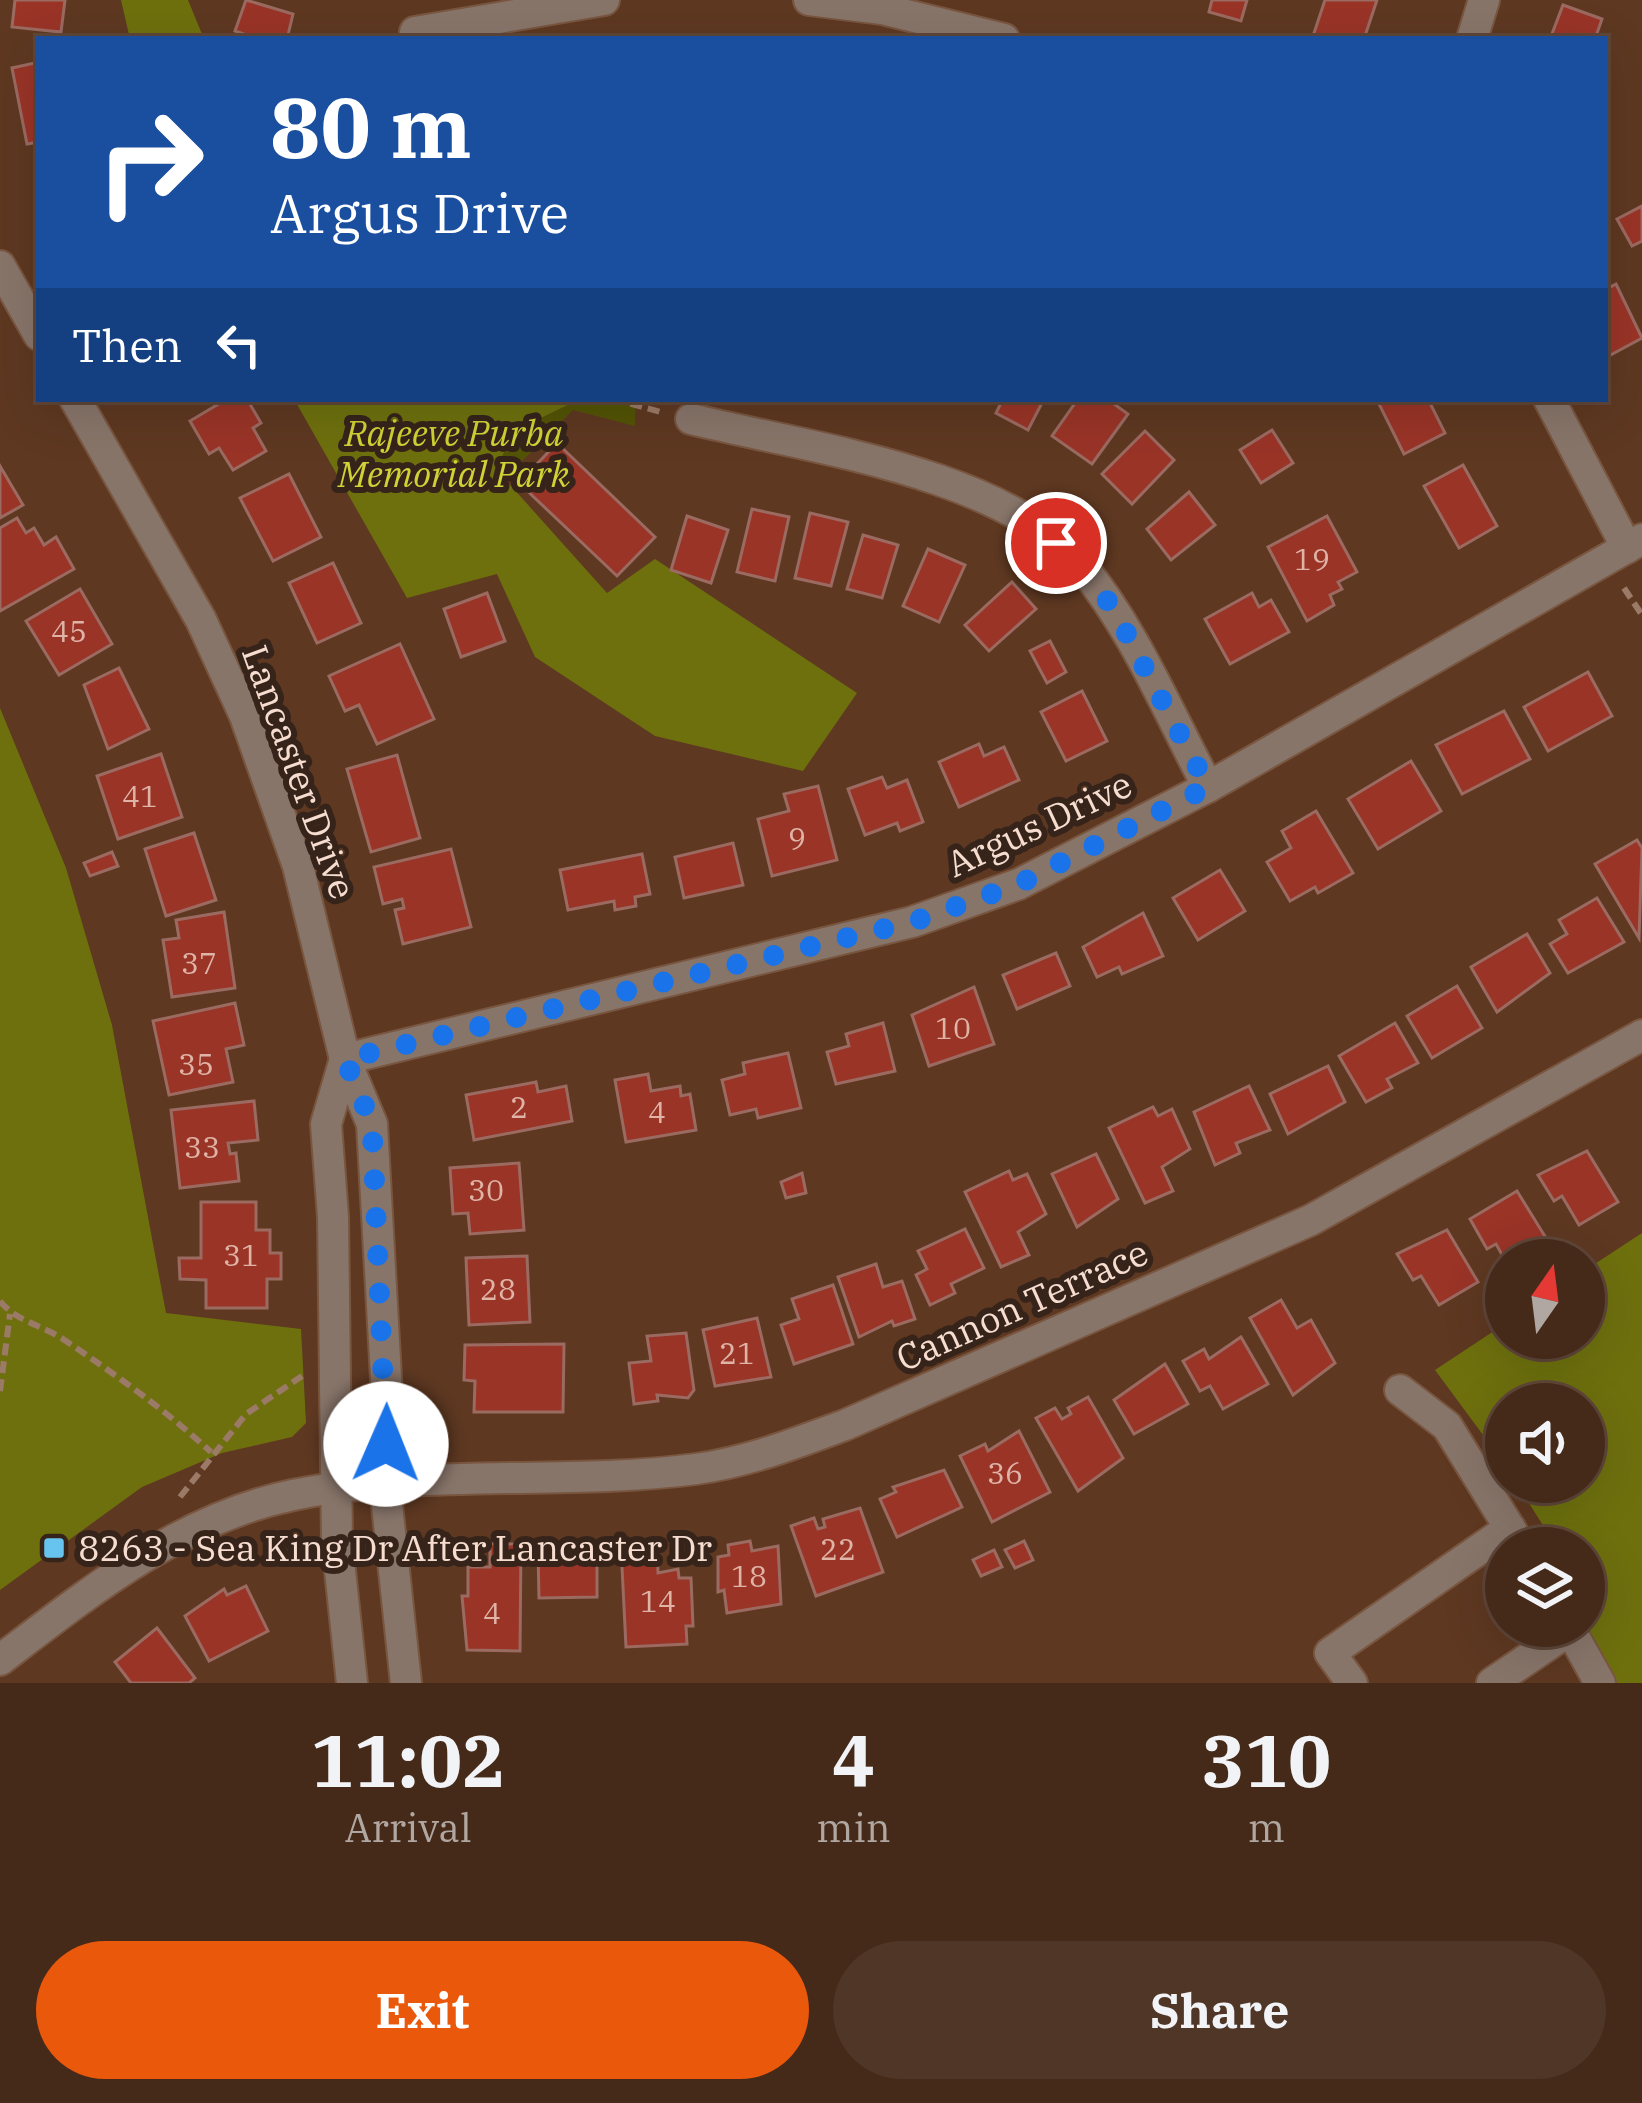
<!DOCTYPE html>
<html lang="en">
<head>
<meta charset="utf-8">
<style>
  body { margin:0; font-family:"IBM Plex Serif",serif; background:#503626; color:#f1f3f6; height:100vh; display:flex; flex-direction:column; font-size:45px; white-space:nowrap }
  * { box-sizing:border-box; margin:0 }
  p { font-size:39px; color:#b0a7a2 }
  .icon { flex:none; width:66px; height:66px; fill:none; stroke:currentColor; stroke-width:2; stroke-linecap:round; stroke-linejoin:round }
  .map { position:relative; height:1683px; overflow:hidden }
  .panel { display:flex; flex-direction:column; background:#462a19; flex:1 }
  .panel>* { flex:none }
  .hud { position:absolute; left:36px; top:36px; width:1572px; height:366px; border-radius:0px; box-shadow:0 12px 48px #0002,0 0 0 3px #5e4638; background:#1a4fa0; color:#fff; overflow:hidden }
  .needle { width:78px; rotate:14deg }
  .controls { position:absolute; left:1485px; top:1239px; display:grid; gap:24px }
  .controls a { display:grid; place-items:center; width:120px; height:120px; border-radius:50%; background:#462a19; box-shadow:0 12px 48px #0002,0 0 0 3px #5e4638; font-size:60px }
  .pin { position:absolute; display:grid; place-items:center; width:102px; height:102px; color:#fff; margin:-51px; border:6px solid #fff; border-radius:50%; box-shadow:0 3px 12px #0007 }
  .me { position:absolute; width:132px; margin:-66px; rotate:1deg; stroke-linejoin:round; filter:drop-shadow(0 0 9px #0008) }
  .turn { display:flex; align-items:center; gap:42px; height:252px; padding:0 36px; font-size:54px }
  .turn .icon { width:156px; height:156px; stroke-width:2.5 }
  .turn b { display:block; font-size:84px; line-height:102px }
  .then { display:flex; align-items:center; height:114px; padding:0 36px; background:#0003; gap:24px; font-size:45px }
  .eta { display:flex; justify-content:space-evenly; align-items:center; height:204px; text-align:center }
  .eta b { font-size:72px; font-weight:700; line-height:84px }
  .cta { display:flex; gap:24px; margin-top:auto; padding:24px 36px }
  .cta a { flex:1; height:138px; border-radius:72px; background:#ea580c; color:#fff; font-size:48px; font-weight:700; line-height:138px; text-align:center }
  .cta a+a { background:#503626; color:#f1f3f6 }
  .map>svg:first-child { display:block }
</style>
</head>
<body>
<div class="map">
<svg width="1642" height="1683" viewBox="0 0 1642 1683">
  <rect width="100%" height="100%" fill="#5e3821"/>
  <path fill="#535406" d="M 335,399 L 636,399 L 635,426 L 573,410 L 453,530 Z"/>
  <g fill="#6e700e">
    <path d="M 121,0 L 188,0 L 204,39 L 130,39 Z"/>
    <path d="M 294,399 L 580,399 L 518,429 L 495,468 L 607,593 L 655,559 L 857,693 L 803,771 L 655,736 L 535,657 L 497,574 L 407,598 Z"/>
    <path d="M 0,708 L 66,868 L 112,1025 L 166,1313 L 301,1329 L 306,1423 L 292,1437 L 222,1453 L 142,1487 L 0,1590 Z"/>
    <path d="M 1642,1233 L 1642,1683 L 1593,1683 L 1584,1626 L 1584,1548 L 1557,1548 L 1516,1482 L 1584,1482 L 1584,1404 L 1506,1404 L 1506,1466 L 1435,1370 L 1506,1323 L 1506,1338 L 1584,1338 L 1584,1271 Z"/>
  </g>
  <g fill="#993427" stroke="#9b6a61" stroke-width="3">
    <path d="M 15,0 L 65,0 L 61,32 L 12,27 Z"/>
    <path d="M 246,0 L 293,14 L 288,35 L 259,39 L 235,31 Z"/>
    <path d="M 1212,0 L 1247,0 L 1241,21 L 1209,12 Z"/>
    <path d="M 1325,0 L 1377,0 L 1364,39 L 1312,39 Z"/>
    <path d="M 1563,5 L 1602,19 L 1595,39 L 1550,39 Z"/>
    <path d="M 39,62 L 39,142 L 27,144 L 12,68 Z"/>
    <path d="M 1642,206 L 1642,241 L 1632,246 L 1617,219 Z"/>
    <path d="M 1616,284 L 1642,338 L 1605,358 L 1605,290 Z"/>
    <path d="M 227,399 L 247,399 L 261,423 L 253,428 L 266,451 L 233,470 L 219,448 L 209,454 L 190,421 Z"/>
    <path d="M 1003,399 L 1044,399 L 1028,430 L 996,413 Z"/>
    <path d="M 1078,399 L 1107,399 L 1128,414 L 1092,464 L 1052,436 Z"/>
    <path d="M 1390,399 L 1428,399 L 1445,433 L 1404,454 L 1379,404 Z"/>
    <path d="M 1272,430 L 1293,463 L 1261,483 L 1240,450 Z"/>
    <path d="M 1145,431 L 1174,460 L 1132,504 L 1102,474 Z"/>
    <path d="M 557,443 L 655,537 L 617,576 L 519,483 Z"/>
    <path d="M 1463,465 L 1497,526 L 1459,548 L 1424,486 Z"/>
    <path d="M 0,466 L 23,505 L 0,518 Z"/>
    <path d="M 289,474 L 321,537 L 273,561 L 240,498 Z"/>
    <path d="M 1189,492 L 1215,525 L 1171,560 L 1147,529 Z"/>
    <path d="M 752,509 L 789,517 L 775,581 L 737,572 Z"/>
    <path d="M 810,513 L 848,522 L 831,586 L 795,578 Z"/>
    <path d="M 687,516 L 728,530 L 711,583 L 671,570 Z"/>
    <path d="M 1327,516 L 1357,572 L 1338,582 L 1342,589 L 1330,595 L 1334,605 L 1307,621 L 1268,547 Z"/>
    <path d="M 17,518 L 26,533 L 34,528 L 44,545 L 56,537 L 74,569 L 0,611 L 0,528 Z"/>
    <path d="M 863,535 L 898,545 L 882,598 L 847,589 Z"/>
    <path d="M 928,549 L 965,565 L 939,622 L 903,606 Z"/>
    <path d="M 333,563 L 361,623 L 317,643 L 289,583 Z"/>
    <path d="M 1012,582 L 1036,609 L 989,651 L 965,625 Z"/>
    <path d="M 80,589 L 112,644 L 59,675 L 26,621 Z"/>
    <path d="M 487,593 L 505,641 L 461,657 L 444,609 Z"/>
    <path d="M 1252,593 L 1259,607 L 1271,600 L 1289,632 L 1230,664 L 1205,619 Z"/>
    <path d="M 1050,641 L 1066,672 L 1047,683 L 1030,651 Z"/>
    <path d="M 400,644 L 434,719 L 377,744 L 359,705 L 345,711 L 329,676 Z"/>
    <path d="M 119,668 L 149,729 L 108,749 L 84,685 Z"/>
    <path d="M 1588,672 L 1612,716 L 1548,751 L 1524,707 Z"/>
    <path d="M 1082,691 L 1107,741 L 1066,761 L 1041,712 Z"/>
    <path d="M 1504,711 L 1530,759 L 1462,794 L 1436,745 Z"/>
    <path d="M 979,744 L 984,756 L 1004,747 L 1019,780 L 959,807 L 939,762 Z"/>
    <path d="M 161,754 L 182,817 L 118,839 L 97,776 Z"/>
    <path d="M 397,755 L 420,838 L 371,852 L 347,769 Z"/>
    <path d="M 1411,761 L 1441,811 L 1378,849 L 1348,799 Z"/>
    <path d="M 882,777 L 887,788 L 907,780 L 923,822 L 900,831 L 897,823 L 865,835 L 848,789 Z"/>
    <path d="M 818,786 L 837,860 L 772,876 L 758,819 L 789,811 L 784,794 Z"/>
    <path d="M 1316,811 L 1353,873 L 1318,893 L 1315,887 L 1290,901 L 1267,862 L 1291,848 L 1282,831 Z"/>
    <path d="M 194,833 L 216,900 L 166,916 L 145,849 Z"/>
    <path d="M 1637,840 L 1642,848 L 1639,938 L 1595,864 Z"/>
    <path d="M 733,843 L 743,885 L 684,898 L 675,857 Z"/>
    <path d="M 451,849 L 471,927 L 403,944 L 395,910 L 404,908 L 402,899 L 383,904 L 374,867 Z"/>
    <path d="M 112,852 L 118,866 L 90,876 L 84,863 Z"/>
    <path d="M 642,854 L 650,894 L 635,897 L 636,906 L 615,910 L 614,901 L 568,910 L 560,870 Z"/>
    <path d="M 1220,870 L 1245,911 L 1198,940 L 1173,898 Z"/>
    <path d="M 1597,898 L 1624,942 L 1568,973 L 1550,944 L 1567,934 L 1559,920 Z"/>
    <path d="M 224,912 L 235,988 L 172,997 L 163,940 L 179,938 L 176,920 Z"/>
    <path d="M 1143,913 L 1163,956 L 1122,974 L 1119,967 L 1097,977 L 1083,947 Z"/>
    <path d="M 1527,934 L 1550,973 L 1497,1012 L 1471,967 Z"/>
    <path d="M 1056,953 L 1070,986 L 1017,1009 L 1003,975 Z"/>
    <path d="M 1457,986 L 1482,1028 L 1432,1058 L 1407,1016 Z"/>
    <path d="M 974,987 L 994,1044 L 929,1066 L 912,1015 Z"/>
    <path d="M 235,1003 L 244,1045 L 226,1049 L 233,1082 L 169,1095 L 153,1021 Z"/>
    <path d="M 883,1023 L 895,1071 L 836,1084 L 827,1052 L 849,1046 L 846,1034 Z"/>
    <path d="M 1395,1023 L 1418,1063 L 1387,1079 L 1392,1088 L 1366,1102 L 1339,1056 Z"/>
    <path d="M 788,1053 L 801,1108 L 758,1118 L 756,1109 L 730,1115 L 722,1080 L 745,1074 L 743,1063 Z"/>
    <path d="M 1328,1066 L 1345,1102 L 1288,1134 L 1270,1094 Z"/>
    <path d="M 648,1074 L 651,1091 L 680,1086 L 681,1096 L 690,1094 L 696,1130 L 626,1142 L 615,1080 Z"/>
    <path d="M 536,1082 L 538,1092 L 566,1086 L 572,1121 L 474,1140 L 466,1095 Z"/>
    <path d="M 1249,1086 L 1270,1130 L 1236,1143 L 1240,1153 L 1215,1165 L 1194,1112 Z"/>
    <path d="M 254,1101 L 258,1140 L 228,1143 L 230,1154 L 236,1153 L 239,1181 L 180,1188 L 171,1110 Z"/>
    <path d="M 1153,1107 L 1158,1116 L 1172,1109 L 1190,1149 L 1162,1167 L 1173,1191 L 1145,1203 L 1109,1128 Z"/>
    <path d="M 1587,1151 L 1618,1202 L 1579,1225 L 1562,1196 L 1554,1201 L 1538,1175 Z"/>
    <path d="M 1096,1154 L 1118,1199 L 1077,1227 L 1052,1174 Z"/>
    <path d="M 519,1163 L 524,1230 L 470,1234 L 468,1213 L 453,1214 L 450,1168 Z"/>
    <path d="M 1009,1171 L 1013,1180 L 1027,1174 L 1046,1214 L 1018,1232 L 1029,1255 L 1001,1267 L 965,1192 Z"/>
    <path d="M 802,1173 L 806,1193 L 786,1198 L 781,1182 Z"/>
    <path d="M 1517,1191 L 1546,1238 L 1506,1262 L 1496,1244 L 1487,1249 L 1470,1219 Z"/>
    <path d="M 201,1202 L 256,1202 L 256,1230 L 270,1230 L 270,1253 L 281,1253 L 281,1279 L 267,1279 L 267,1308 L 206,1308 L 206,1280 L 180,1279 L 179,1258 L 201,1258 Z"/>
    <path d="M 965,1229 L 984,1268 L 951,1284 L 955,1293 L 930,1305 L 916,1275 L 927,1269 L 918,1251 Z"/>
    <path d="M 1447,1230 L 1478,1282 L 1439,1305 L 1421,1276 L 1413,1280 L 1397,1254 Z"/>
    <path d="M 527,1256 L 530,1322 L 469,1325 L 466,1258 Z"/>
    <path d="M 876,1264 L 883,1287 L 902,1281 L 915,1319 L 894,1326 L 892,1321 L 859,1337 L 838,1277 Z"/>
    <path d="M 833,1285 L 853,1344 L 794,1364 L 781,1325 L 799,1319 L 792,1299 Z"/>
    <path d="M 1281,1300 L 1297,1328 L 1311,1320 L 1335,1363 L 1293,1395 L 1250,1318 Z"/>
    <path d="M 757,1318 L 771,1377 L 715,1386 L 703,1330 Z"/>
    <path d="M 686,1333 L 694,1390 L 688,1398 L 657,1395 L 658,1401 L 634,1404 L 629,1363 L 651,1361 L 647,1336 Z"/>
    <path d="M 1241,1337 L 1268,1384 L 1223,1409 L 1210,1386 L 1200,1391 L 1183,1361 L 1204,1349 L 1209,1359 Z"/>
    <path d="M 564,1344 L 563,1412 L 474,1412 L 475,1381 L 464,1380 L 465,1345 Z"/>
    <path d="M 1165,1364 L 1188,1404 L 1134,1434 L 1114,1400 Z"/>
    <path d="M 1088,1397 L 1123,1458 L 1078,1491 L 1036,1418 L 1055,1408 L 1062,1419 L 1071,1414 L 1068,1408 Z"/>
    <path d="M 1019,1431 L 1050,1492 L 992,1522 L 960,1456 L 985,1444 L 988,1451 Z"/>
    <path d="M 944,1470 L 962,1507 L 897,1537 L 880,1499 L 896,1492 L 893,1487 Z"/>
    <path d="M 860,1508 L 883,1572 L 816,1596 L 791,1526 L 814,1518 L 818,1529 L 825,1527 L 823,1519 Z"/>
    <path d="M 750,1541 L 752,1551 L 778,1546 L 781,1604 L 727,1613 L 724,1590 L 718,1592 L 718,1557 L 729,1555 L 728,1545 Z"/>
    <path d="M 1024,1541 L 1033,1560 L 1015,1568 L 1005,1550 Z"/>
    <path d="M 490,1544 L 521,1544 L 520,1651 L 467,1650 L 462,1596 L 468,1596 L 468,1567 L 490,1567 Z"/>
    <path d="M 657,1545 L 658,1573 L 678,1569 L 679,1578 L 691,1578 L 693,1626 L 686,1626 L 687,1644 L 626,1647 L 621,1547 Z"/>
    <path d="M 994,1550 L 1002,1567 L 981,1576 L 973,1560 Z"/>
    <path d="M 597,1551 L 597,1597 L 539,1598 L 538,1552 Z"/>
    <path d="M 246,1586 L 268,1631 L 209,1661 L 185,1616 L 224,1589 L 227,1595 Z"/>
    <path d="M 157,1628 L 195,1678 L 189,1683 L 131,1683 L 115,1662 Z"/>
  </g>
  <g fill="none" stroke-linecap="round" stroke-linejoin="round">
    <defs>
      <g id="minor">
        <path d="M 809,0 L 882,9 L 1004,39"/>
        <path d="M 415,32 L 604,0"/>
        <path d="M 1472,39 L 1484,0"/>
        <path d="M 0,266 L 39,335"/>
        <path d="M 75,399 L 201,620 L 245,716 L 298,866 L 345,1059 L 372,1124 L 387,1396 L 385,1486 L 406,1683"/>
        <path d="M 1549,399 L 1627,548"/>
        <path d="M 691,419 C 804,447 1003,472 1080,564 C 1134,629 1168,712 1208,787"/>
        <path d="M 345,1059 L 912,922 L 1019,884 L 1208,787 L 1642,539"/>
        <path d="M 345,1059 L 326,1124 L 333,1217 L 337,1542 L 352,1683"/>
        <path d="M 1400,1390 L 1447,1426 L 1522,1548"/>
        <path d="M 1568,1626 L 1600,1683"/>
        <path d="M 0,1660 C 89,1592 181,1518 293,1495 C 425,1468 563,1486 696,1469 C 748,1462 796,1443 845,1425 L 1311,1220 L 1642,1035"/>
        <path d="M 1352,1683 L 1330,1653 L 1510,1528"/>
        <path d="M 1492,1683 L 1570,1630"/>
      </g>
    </defs>
    <use href="#minor" stroke="#795640" stroke-width="34"/>
    <g stroke="#9b7a67" stroke-width="6" stroke-dasharray="12 6" stroke-linecap="butt">
      <path d="M 613,399 L 661,412"/>
      <path d="M 1624,588 L 1642,615"/>
      <path d="M 0,1301 C 16,1321 41,1325 63,1339 C 116,1375 164,1409 211,1452"/>
      <path d="M 0,1391 L 10,1314"/>
      <path d="M 180,1497 L 246,1414 L 302,1376"/>
    </g>
    <use href="#minor" stroke="#88756a" stroke-width="30"/>
  </g>
  <g fill="none" stroke-linecap="round" stroke-linejoin="round">
    <path stroke="#1a73e8" stroke-width="21" stroke-dasharray="0 37.8" d="M 386,1444 L 372,1124 L 345,1059 L 912,922 L 1019,884 L 1208,787 L 1112,606 L 1056,543"/>
  </g>
  <rect fill="#67c4ef" stroke="#36241b" stroke-width="4.5" x="42" y="1536" width="24" height="24" rx="6"/>
  <g text-anchor="middle" stroke-width="12" stroke-linejoin="round" paint-order="stroke">
    <g font-size="30" fill="#dfb3a6">
      <text x="1312" y="570">19</text>
      <text x="69" y="642">45</text>
      <text x="140" y="807">41</text>
      <text x="797" y="849">9</text>
      <text x="199" y="974">37</text>
      <text x="953" y="1039">10</text>
      <text x="196" y="1075">35</text>
      <text x="519" y="1118">2</text>
      <text x="657" y="1123">4</text>
      <text x="202" y="1158">33</text>
      <text x="486" y="1201">30</text>
      <text x="241" y="1266">31</text>
      <text x="498" y="1300">28</text>
      <text x="737" y="1364">21</text>
      <text x="1005" y="1484">36</text>
      <text x="838" y="1560">22</text>
      <text x="749" y="1587">18</text>
      <text x="658" y="1612">14</text>
      <text x="492" y="1624">4</text>
    </g>
    <g font-size="36" font-style="italic" fill="#d0d235" stroke="#36241b">
      <text x="454" y="446">Rajeeve Purba<tspan x="454" dy="41">Memorial Park</tspan></text>
    </g>
    <g font-size="36" fill="#f6ddd0" stroke="#36241b">
      <text transform="translate(299 772) rotate(70)" y="13">Lancaster Drive</text>
      <text transform="translate(1039 824) rotate(-25)" y="13">Argus Drive</text>
      <text transform="translate(1022 1305) rotate(-24)" y="13">Cannon Terrace</text>
    </g>
    <g font-size="36" fill="#f6ddd0" stroke="#36241b" text-anchor="start">
      <text x="78" y="1561">8263 - Sea King Dr After Lancaster Dr</text>
    </g>
  </g>
</svg>
<div class="controls">
<a><svg class="needle" viewBox="-14 -14 28 28"><path d="M0-13l5 13h-10z" fill="#e53935"/><path d="M0 13l5-13h-10z" fill="#b0a7a2"/></svg></a>
<a><svg class="icon" aria-label="sound" viewBox="0 0 24 24"><path d="M4 9h4l5-4v14l-5-4H4zM17 9q2 3 0 6"/></svg></a>
<a><svg class="icon" aria-label="layers" viewBox="0 0 24 24"><path d="M12 4l9 5-9 5-9-5zM3 14l9 5 9-5"/></svg></a>
</div>
<div class="pin" style="left:1056px;top:543px;background:#d93025"><svg class="icon" aria-label="arrive" viewBox="0 0 24 24"><path d="M6 21V4h12l-3 4 3 4H6"/></svg></div>
<svg class="me" style="left:386px;top:1444px" viewBox="-20 -20 40 40"><circle r="19" fill="#fff"/><path d="M0-13L10 11 0 6-10 11z" fill="#1a73e8"/></svg>
<div class="hud">
<div class="turn"><svg class="icon" aria-label="right" viewBox="0 0 24 24"><path d="M7 20v-9h11M14 6l5 5-5 5"/></svg><div><b>80 m</b>Argus Drive</div></div>
<div class="then">Then<svg class="icon" aria-label="left" viewBox="0 0 24 24"><path d="M17 20v-9H6M10 6l-5 5 5 5"/></svg></div>
</div>
</div>
<section class="panel">
<div class="eta">
<div><b>11:02</b><p>Arrival</p></div>
<div><b>4</b><p>min</p></div>
<div><b>310</b><p>m</p></div>
</div>
<div class="cta"><a>Exit</a><a>Share</a></div>
</section>
</body>
</html>
